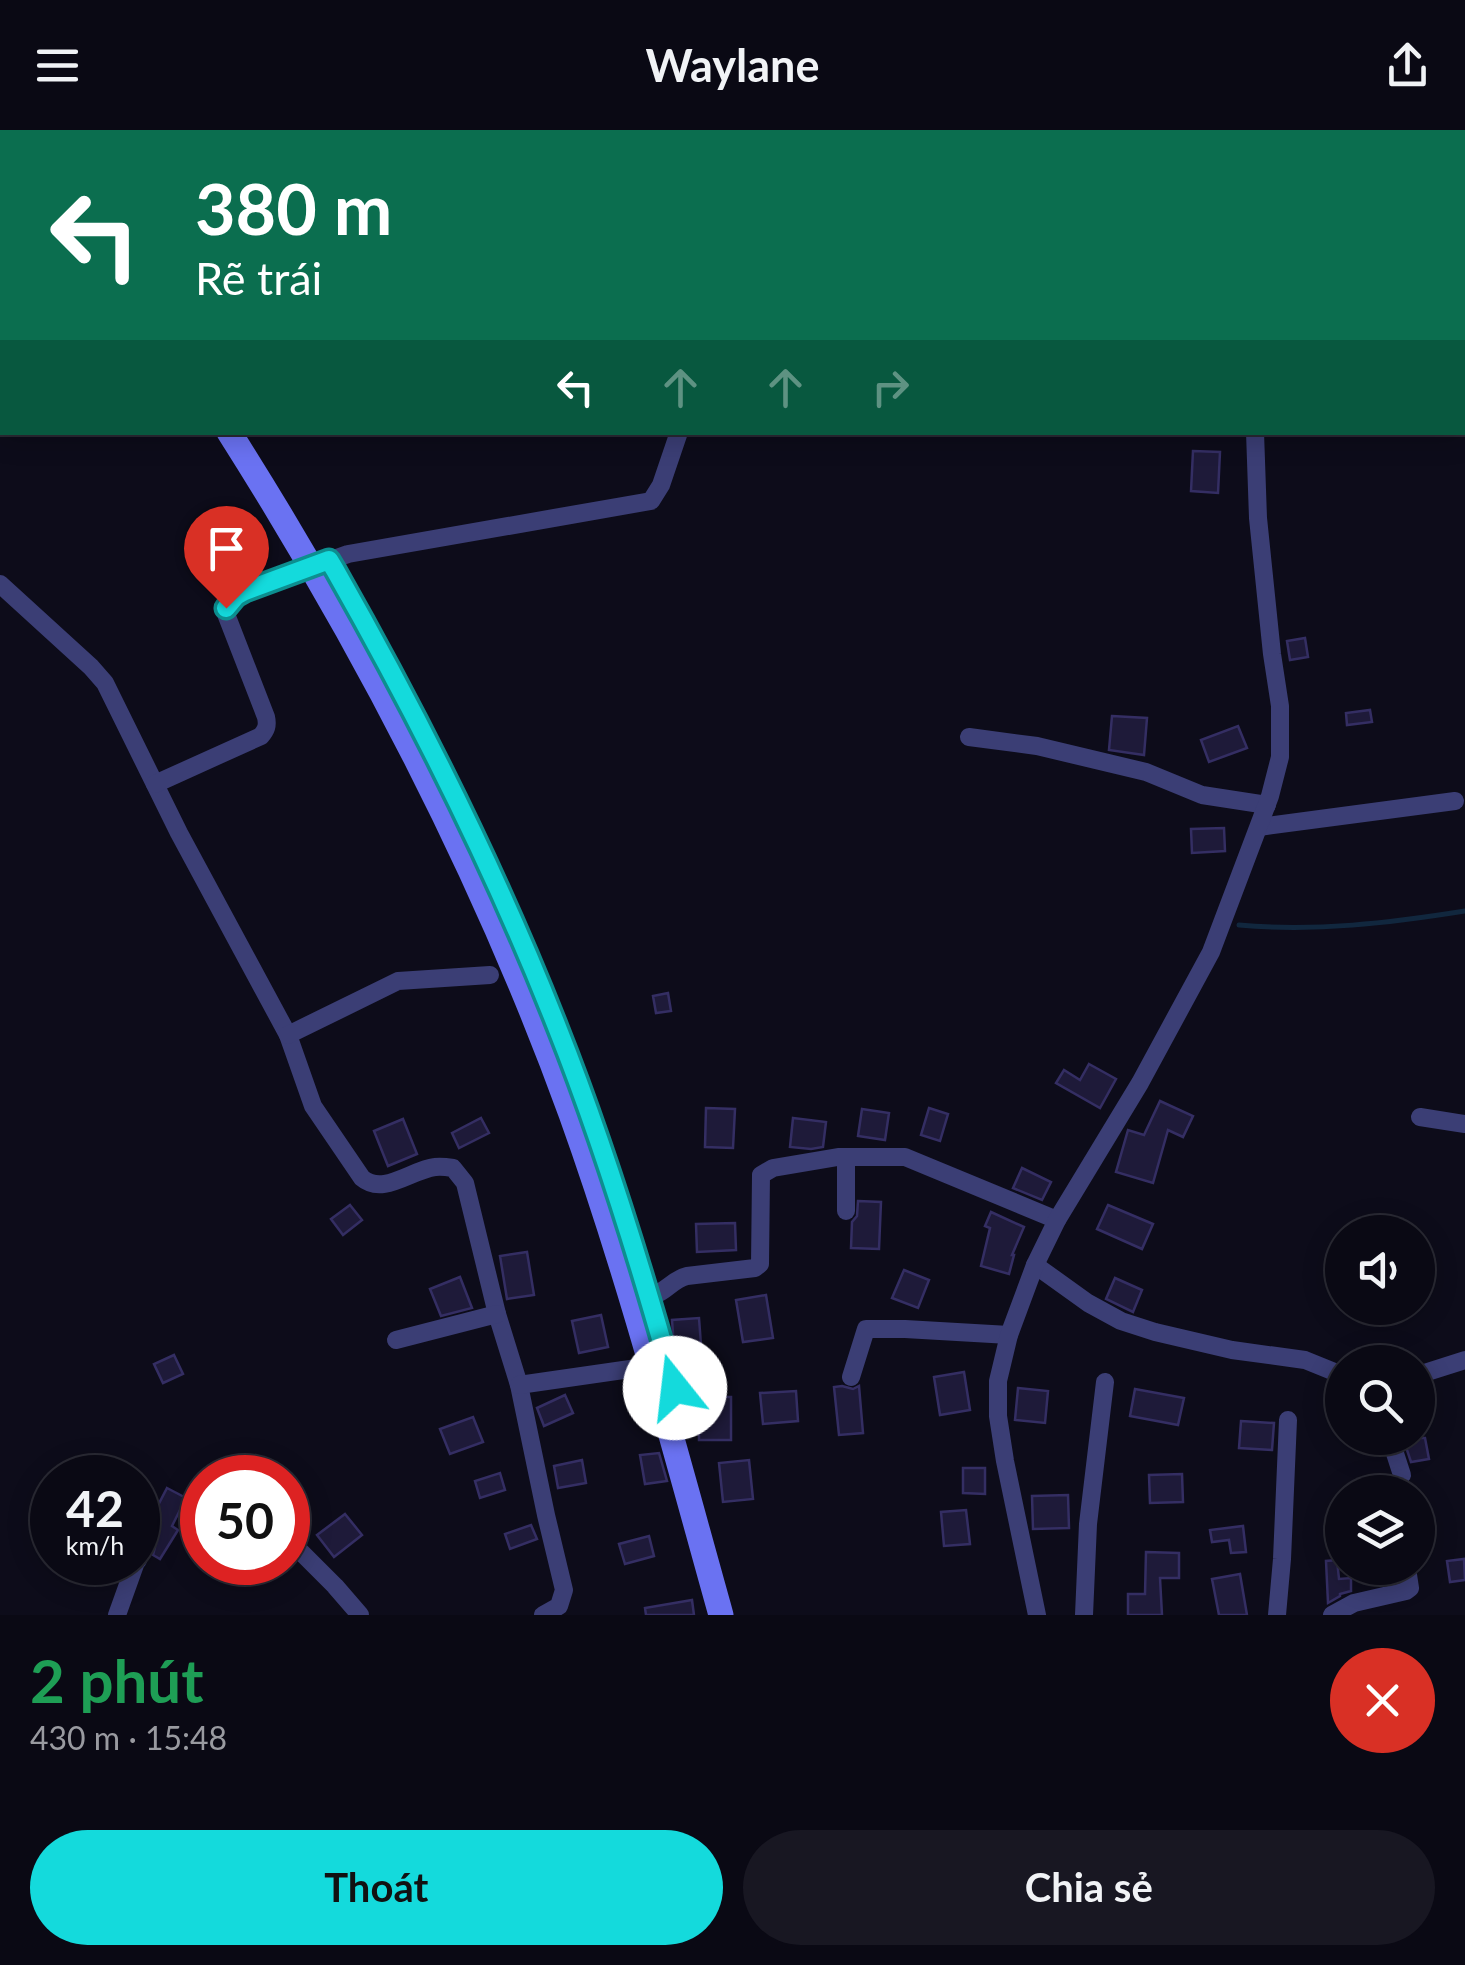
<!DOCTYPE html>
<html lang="vi">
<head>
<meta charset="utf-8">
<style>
  body { margin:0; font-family:Lato,sans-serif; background:#181722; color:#f1f3f6; height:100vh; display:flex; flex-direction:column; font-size:38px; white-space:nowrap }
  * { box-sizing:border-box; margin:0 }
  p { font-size:32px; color:#999aa0 }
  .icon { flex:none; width:55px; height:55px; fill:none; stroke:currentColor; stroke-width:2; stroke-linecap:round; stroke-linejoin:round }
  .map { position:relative; height:1485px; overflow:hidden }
  .drawer { display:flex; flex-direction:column; background:#0a0914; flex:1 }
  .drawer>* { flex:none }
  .banner { position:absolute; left:0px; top:0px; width:1465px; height:305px; box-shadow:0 5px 25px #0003,0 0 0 2px #2a2a34; background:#0b6e4f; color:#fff; overflow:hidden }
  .buttons { position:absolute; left:1325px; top:1085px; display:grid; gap:20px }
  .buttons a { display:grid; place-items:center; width:110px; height:110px; border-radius:50%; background:#0a0914; box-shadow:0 5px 25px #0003,0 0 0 2px #2a2a34; font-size:50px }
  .speed { position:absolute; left:30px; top:1325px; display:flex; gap:20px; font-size:50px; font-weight:700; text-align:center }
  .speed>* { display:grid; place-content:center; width:130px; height:130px; border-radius:50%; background:#0a0914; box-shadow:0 5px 25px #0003,0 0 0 2px #2a2a34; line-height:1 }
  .speed small { font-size:25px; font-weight:400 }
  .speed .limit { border:15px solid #d22; background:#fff; color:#111 }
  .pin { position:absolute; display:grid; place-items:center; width:85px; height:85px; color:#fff; margin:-102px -42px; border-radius:50% 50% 50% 0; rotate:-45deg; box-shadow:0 0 10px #0007 }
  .pin .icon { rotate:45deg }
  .me { position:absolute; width:110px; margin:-55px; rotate:344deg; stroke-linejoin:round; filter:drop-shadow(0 0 8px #0008) }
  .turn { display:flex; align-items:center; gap:35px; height:210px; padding:0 30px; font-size:45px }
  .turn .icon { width:130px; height:130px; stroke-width:2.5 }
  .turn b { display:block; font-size:70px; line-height:85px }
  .lanes { display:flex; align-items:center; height:95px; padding:0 30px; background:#0003; justify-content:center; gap:50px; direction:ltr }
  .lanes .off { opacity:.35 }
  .round { display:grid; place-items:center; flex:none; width:105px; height:105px; border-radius:52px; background:#181722 }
  .summary { display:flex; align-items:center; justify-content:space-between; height:170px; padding:0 30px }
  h1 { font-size:60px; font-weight:700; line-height:75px; color:#1e9e55 }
  .button { display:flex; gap:20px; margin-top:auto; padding:20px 30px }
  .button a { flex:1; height:115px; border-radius:60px; background:#14dadc; color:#111; font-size:40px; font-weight:700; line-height:115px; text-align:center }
  .button a+a { background:#181722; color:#f1f3f6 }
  header { display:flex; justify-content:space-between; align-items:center; height:130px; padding:0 30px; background:#0a0914; font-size:45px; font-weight:700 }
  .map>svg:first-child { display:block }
</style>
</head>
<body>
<header><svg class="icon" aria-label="menu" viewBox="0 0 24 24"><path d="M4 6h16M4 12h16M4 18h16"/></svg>Waylane<svg class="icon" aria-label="share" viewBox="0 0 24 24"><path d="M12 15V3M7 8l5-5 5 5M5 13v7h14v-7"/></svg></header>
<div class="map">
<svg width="1465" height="1485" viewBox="0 0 1465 1485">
  <rect width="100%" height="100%" fill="#0d0c1a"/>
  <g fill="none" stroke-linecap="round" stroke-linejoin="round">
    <path stroke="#11273e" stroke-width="5" d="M 1239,795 C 1315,802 1390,793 1465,781"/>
  </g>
  <g fill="#1e1a39" stroke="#342e63" stroke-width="2.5">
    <path d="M 1193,321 L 1220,322 L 1218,363 L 1191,361 Z"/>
    <path d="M 1305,508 L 1308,527 L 1290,530 L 1287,511 Z"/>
    <path d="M 1370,580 L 1372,592 L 1347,595 L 1346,583 Z"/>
    <path d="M 1112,586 L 1147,588 L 1144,625 L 1109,620 Z"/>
    <path d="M 1238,596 L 1247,618 L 1209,632 L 1201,610 Z"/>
    <path d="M 1224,698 L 1225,721 L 1192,723 L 1191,699 Z"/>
    <path d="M 668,863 L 671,881 L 656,883 L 653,866 Z"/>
    <path d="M 1089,934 L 1116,949 L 1100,978 L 1056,953 L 1064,940 L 1080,950 Z"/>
    <path d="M 1160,971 L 1193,986 L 1183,1007 L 1168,1000 L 1153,1053 L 1116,1042 L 1128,1000 L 1144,1005 Z"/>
    <path d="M 706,978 L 735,979 L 733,1018 L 705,1017 Z"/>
    <path d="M 929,978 L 948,984 L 940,1011 L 921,1005 Z"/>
    <path d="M 862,979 L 889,983 L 885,1010 L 858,1006 Z"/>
    <path d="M 481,988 L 489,1003 L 459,1018 L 452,1003 Z"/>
    <path d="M 793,988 L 826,992 L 823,1017 L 811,1019 L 790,1017 Z"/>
    <path d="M 403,989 L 417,1024 L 388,1036 L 374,1001 Z"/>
    <path d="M 1022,1038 L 1051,1052 L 1042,1070 L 1013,1058 Z"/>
    <path d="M 858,1071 L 881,1072 L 879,1119 L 851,1118 L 852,1092 L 857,1086 Z"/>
    <path d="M 350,1075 L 362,1090 L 343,1105 L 331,1089 Z"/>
    <path d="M 1108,1075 L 1153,1094 L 1142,1119 L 1097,1099 Z"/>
    <path d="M 991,1082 L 1024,1097 L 1012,1125 L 1014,1125 L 1009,1144 L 981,1136 L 990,1098 L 985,1096 Z"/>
    <path d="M 735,1093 L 736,1120 L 697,1122 L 696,1094 Z"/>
    <path d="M 527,1122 L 534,1165 L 507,1169 L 500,1126 Z"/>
    <path d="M 904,1140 L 929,1150 L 918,1178 L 892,1168 Z"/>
    <path d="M 460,1147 L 472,1178 L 441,1186 L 430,1159 Z"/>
    <path d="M 1115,1148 L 1142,1160 L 1133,1182 L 1106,1169 Z"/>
    <path d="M 766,1165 L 773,1208 L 743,1212 L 736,1170 Z"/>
    <path d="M 601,1185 L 608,1217 L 579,1223 L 572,1191 Z"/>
    <path d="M 699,1188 L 701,1215 L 674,1216 L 672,1190 Z"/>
    <path d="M 174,1225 L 183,1244 L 163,1253 L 154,1234 Z"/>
    <path d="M 964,1242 L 970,1280 L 940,1285 L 934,1247 Z"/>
    <path d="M 842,1256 L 853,1259 L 859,1256 L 863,1303 L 839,1305 L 834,1257 Z"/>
    <path d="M 1018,1258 L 1048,1261 L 1045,1293 L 1015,1290 Z"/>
    <path d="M 1135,1259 L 1184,1268 L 1178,1295 L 1130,1286 Z"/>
    <path d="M 796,1261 L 798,1291 L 763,1294 L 760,1263 Z"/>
    <path d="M 565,1265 L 573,1283 L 544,1296 L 537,1278 Z"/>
    <rect x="699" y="1267" width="32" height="43"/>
    <path d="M 473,1287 L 483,1312 L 450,1324 L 440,1299 Z"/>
    <path d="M 1241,1291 L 1274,1293 L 1272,1320 L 1239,1318 Z"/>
    <path d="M 1403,1308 L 1425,1308 L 1429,1329 L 1411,1332 Z"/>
    <path d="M 659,1323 L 667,1351 L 645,1354 L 640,1325 Z"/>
    <path d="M 582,1330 L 586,1353 L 558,1358 L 554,1336 Z"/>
    <path d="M 749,1330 L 753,1369 L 723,1372 L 719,1333 Z"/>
    <path d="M 963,1338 L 985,1338 L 985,1364 L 963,1363 Z"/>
    <path d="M 500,1343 L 505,1360 L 480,1368 L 475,1351 Z"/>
    <path d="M 1182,1344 L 1183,1372 L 1150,1373 L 1149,1345 Z"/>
    <path d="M 167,1358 L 186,1368 L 172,1396 L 178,1400 L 160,1429 L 153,1425 L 155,1417 L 153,1408 L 156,1403 L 141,1394 L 149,1382 L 153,1385 Z"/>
    <path d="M 1068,1365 L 1069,1398 L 1033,1399 L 1032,1366 Z"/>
    <path d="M 966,1380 L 970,1414 L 944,1416 L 941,1382 Z"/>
    <path d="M 345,1384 L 362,1405 L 334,1427 L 317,1405 Z"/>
    <path d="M 531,1395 L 537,1409 L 510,1419 L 505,1404 Z"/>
    <path d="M 1243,1396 L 1246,1422 L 1231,1423 L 1229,1410 L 1212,1412 L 1210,1400 Z"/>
    <path d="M 649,1406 L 654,1426 L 625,1434 L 619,1414 Z"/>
    <path d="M 1146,1422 L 1179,1423 L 1179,1448 L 1160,1448 L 1162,1485 L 1128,1485 L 1128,1464 L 1145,1464 Z"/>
    <path d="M 1464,1429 L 1465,1450 L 1450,1452 L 1447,1431 Z"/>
    <path d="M 1337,1430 L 1339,1449 L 1351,1448 L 1351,1461 L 1340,1464 L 1340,1466 L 1328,1473 L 1326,1431 Z"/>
    <path d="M 1240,1444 L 1247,1485 L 1219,1485 L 1212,1449 Z"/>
    <path d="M 692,1470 L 694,1485 L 646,1485 L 645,1478 Z"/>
  </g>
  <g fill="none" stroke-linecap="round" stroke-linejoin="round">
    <g stroke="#3b3e75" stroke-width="18">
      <path d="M 1243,0 L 1243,2"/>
      <path d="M 0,454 L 91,537 L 105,553 L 179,703 L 288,905 L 313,976 L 362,1048 C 383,1066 411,1040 435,1037 C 441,1036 447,1037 453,1038 L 465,1053 L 497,1184 L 519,1255 L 546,1385 L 564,1460 L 559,1476 L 543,1485"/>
      <path d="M 969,607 L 1037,616 L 1146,642 L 1202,665 L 1267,675"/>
      <path d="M 155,654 L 261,606 C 266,600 268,596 266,587 L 226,484 L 225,477 L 236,466 L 245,461 L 348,424 L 651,371 L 661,355 L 679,302"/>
      <path d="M 1259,697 L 1455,671"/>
      <path d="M 288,905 L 398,851 L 490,845"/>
      <path d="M 1420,987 L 1465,994"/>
      <path d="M 846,1081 L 846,1027"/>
      <path d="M 1035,1135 L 1088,1173 L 1121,1191 L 1155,1202 L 1232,1220 L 1305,1230 L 1342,1245"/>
      <path d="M 649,1166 C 665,1164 671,1150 687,1146 L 755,1138 L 760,1134 L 761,1045 L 773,1038 L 838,1027 L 905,1027 L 1057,1090"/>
      <path d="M 396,1210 L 497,1184"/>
      <path d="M 1418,1245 L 1465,1230"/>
      <path d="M 851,1247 L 866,1199 L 905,1199 L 1009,1205"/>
      <path d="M 519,1255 L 651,1236"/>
      <path d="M 1390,1308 L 1402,1345"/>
      <path d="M 288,1409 L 335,1456 L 360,1485"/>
      <path d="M 138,1430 L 143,1414"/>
      <path d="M 117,1485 L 136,1432"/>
      <path d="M 1037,1485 L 1005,1331 L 998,1286 L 998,1251 L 1009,1205 L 1035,1135 L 1057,1090 L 1140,953 L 1211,822 L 1270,666 L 1280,627 L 1280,576 L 1272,524 L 1258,388 L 1255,302"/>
      <path d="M 1084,1485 L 1088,1394 L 1105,1252"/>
      <path d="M 1277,1485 L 1282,1429 L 1288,1290"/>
      <path d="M 1332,1485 L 1354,1473 L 1406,1461 L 1410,1458 L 1407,1438"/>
    </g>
    <g stroke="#6a72f2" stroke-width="25">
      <path d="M 3,0 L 5,2"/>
      <path d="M 26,0 L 28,2"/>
      <path d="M 229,302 C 366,518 484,744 571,984 C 630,1148 674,1317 721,1485"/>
    </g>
  </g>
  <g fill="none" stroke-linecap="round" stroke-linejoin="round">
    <defs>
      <path id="route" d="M 226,478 L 236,466 L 245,461 L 329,430 L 335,440 C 419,588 495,739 557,897 C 604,1015 641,1136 675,1258"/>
    </defs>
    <use href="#route" stroke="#0d8e8f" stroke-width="25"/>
    <use href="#route" stroke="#14dadc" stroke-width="18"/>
  </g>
</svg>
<div class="buttons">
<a><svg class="icon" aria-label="sound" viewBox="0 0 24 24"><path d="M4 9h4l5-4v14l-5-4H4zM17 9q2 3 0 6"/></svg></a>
<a><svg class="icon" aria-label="search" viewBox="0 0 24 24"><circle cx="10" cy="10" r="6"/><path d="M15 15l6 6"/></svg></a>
<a><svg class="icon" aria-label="layers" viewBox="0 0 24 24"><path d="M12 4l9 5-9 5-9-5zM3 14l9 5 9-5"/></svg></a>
</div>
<div class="speed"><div>42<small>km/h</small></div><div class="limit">50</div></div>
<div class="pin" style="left:226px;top:478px;background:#d93025"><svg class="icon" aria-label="arrive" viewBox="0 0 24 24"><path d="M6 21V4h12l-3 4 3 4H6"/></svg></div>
<svg class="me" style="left:675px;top:1258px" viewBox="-20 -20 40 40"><circle r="19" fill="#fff"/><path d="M0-13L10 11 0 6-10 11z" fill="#14dadc"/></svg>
<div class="banner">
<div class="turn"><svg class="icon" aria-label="left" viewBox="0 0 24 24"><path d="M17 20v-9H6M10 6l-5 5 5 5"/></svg><div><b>380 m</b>Rẽ trái</div></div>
<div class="lanes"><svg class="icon" aria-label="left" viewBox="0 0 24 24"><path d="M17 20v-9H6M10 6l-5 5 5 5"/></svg><svg class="icon off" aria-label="ahead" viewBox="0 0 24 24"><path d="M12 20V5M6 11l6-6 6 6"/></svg><svg class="icon off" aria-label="ahead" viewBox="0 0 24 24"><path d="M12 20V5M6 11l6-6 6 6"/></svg><svg class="icon off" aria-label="right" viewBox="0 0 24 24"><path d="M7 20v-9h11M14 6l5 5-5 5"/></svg></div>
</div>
</div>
<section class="drawer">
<div class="summary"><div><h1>2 phút</h1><p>430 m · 15:48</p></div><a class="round" style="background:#d93025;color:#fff"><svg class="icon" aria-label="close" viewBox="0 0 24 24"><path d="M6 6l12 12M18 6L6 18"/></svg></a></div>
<div class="button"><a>Thoát</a><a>Chia sẻ</a></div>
</section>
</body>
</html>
